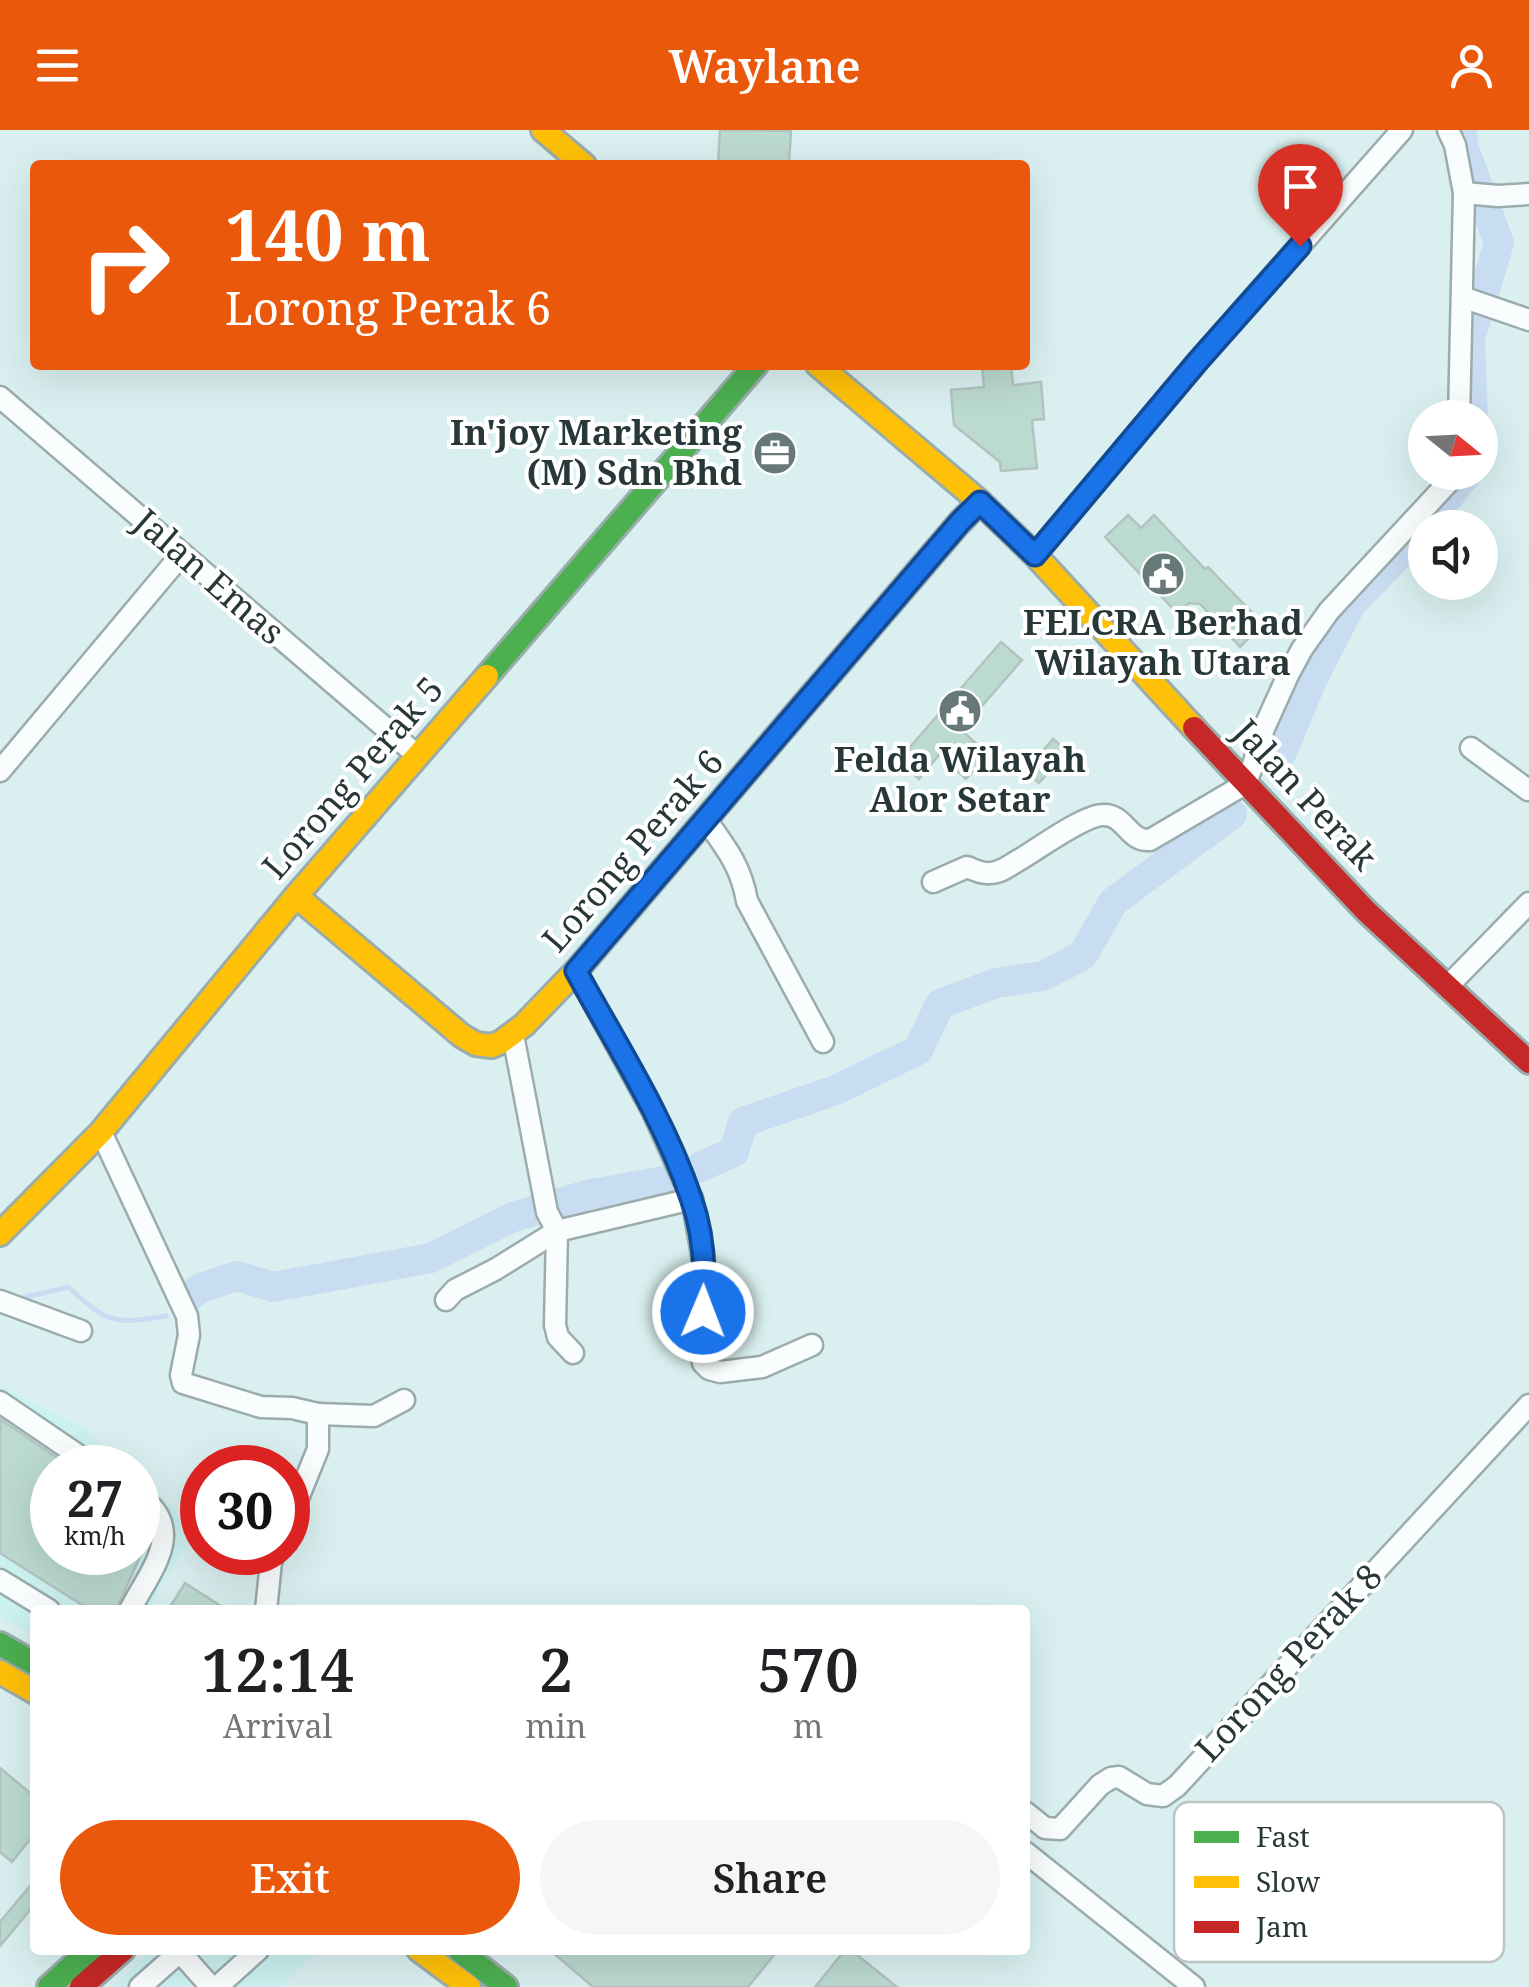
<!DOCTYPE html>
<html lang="en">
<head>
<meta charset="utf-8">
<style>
  body { margin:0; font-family:"Noto Serif",serif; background:#f6f6f6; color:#202124; height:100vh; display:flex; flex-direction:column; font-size:38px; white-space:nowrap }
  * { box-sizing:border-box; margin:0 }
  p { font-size:32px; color:#757577 }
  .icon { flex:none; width:55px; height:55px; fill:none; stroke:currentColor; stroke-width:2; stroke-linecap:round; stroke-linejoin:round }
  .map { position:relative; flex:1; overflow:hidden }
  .drawer { position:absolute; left:30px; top:1475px; width:1000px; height:350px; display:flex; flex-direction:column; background:#fff; border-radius:10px; box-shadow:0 10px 40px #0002 }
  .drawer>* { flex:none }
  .banner { position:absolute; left:30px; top:30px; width:1000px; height:210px; border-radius:10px; box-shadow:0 10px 40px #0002; background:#ea580c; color:#fff; overflow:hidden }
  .needle { width:65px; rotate:108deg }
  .controls { position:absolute; left:1408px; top:270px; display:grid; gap:20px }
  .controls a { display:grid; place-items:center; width:90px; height:90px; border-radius:50%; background:#fff; box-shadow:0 10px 40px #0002; font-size:50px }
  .speed { position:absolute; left:30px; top:1315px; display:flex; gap:20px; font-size:50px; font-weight:700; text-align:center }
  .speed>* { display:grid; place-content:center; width:130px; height:130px; border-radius:50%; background:#fff; box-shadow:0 10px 40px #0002; line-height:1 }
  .speed small { font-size:25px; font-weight:400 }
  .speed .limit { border:15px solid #d22; background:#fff; color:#111 }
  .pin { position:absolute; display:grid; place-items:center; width:85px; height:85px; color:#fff; margin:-102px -42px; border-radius:50% 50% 50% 0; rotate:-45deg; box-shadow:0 0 10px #0007 }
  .pin .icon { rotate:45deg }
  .me { position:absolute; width:110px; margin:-55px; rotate:1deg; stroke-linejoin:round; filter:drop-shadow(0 0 8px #0008) }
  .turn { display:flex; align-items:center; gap:35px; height:210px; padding:0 30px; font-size:45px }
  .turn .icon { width:130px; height:130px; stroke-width:2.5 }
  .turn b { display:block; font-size:70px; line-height:85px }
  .eta { display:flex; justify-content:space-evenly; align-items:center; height:170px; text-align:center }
  .eta b { font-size:60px; font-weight:600; line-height:70px }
  .cta { display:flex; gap:20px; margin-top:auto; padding:20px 30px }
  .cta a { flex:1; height:115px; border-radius:60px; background:#ea580c; color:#fff; font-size:40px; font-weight:600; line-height:115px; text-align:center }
  .cta a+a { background:#f6f6f6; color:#202124 }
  header { display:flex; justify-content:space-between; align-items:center; height:130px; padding:0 30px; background:#ea580c; color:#fff; font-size:45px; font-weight:600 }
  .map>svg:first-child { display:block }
</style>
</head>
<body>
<header><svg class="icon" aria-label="menu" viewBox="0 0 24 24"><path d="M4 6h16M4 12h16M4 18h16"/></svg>Waylane<svg class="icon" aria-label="person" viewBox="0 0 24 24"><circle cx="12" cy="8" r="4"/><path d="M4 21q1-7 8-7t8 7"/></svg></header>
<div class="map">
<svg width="1529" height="1857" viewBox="0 0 1529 1857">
  <rect width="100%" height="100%" fill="#daf0f0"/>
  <g fill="#cbf1f0">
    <path d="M 0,1255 L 84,1299 L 128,1337 L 52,1338 L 52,1422 L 138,1422 L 138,1346 L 174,1378 L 182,1398 L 184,1418 L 148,1480 L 35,1480 L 35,1506 L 0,1485 Z"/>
    <path d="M 152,1820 L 319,1820 L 279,1857 L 112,1857 Z"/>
  </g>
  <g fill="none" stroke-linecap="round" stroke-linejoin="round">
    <path stroke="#c8dcf2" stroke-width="5" d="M 17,1169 L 68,1157 C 108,1193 113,1195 166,1186"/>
    <g stroke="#c8dcf2" stroke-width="30">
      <path d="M 1462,0 L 1463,16 L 1499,113 L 1470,209 L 1473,288"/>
      <path d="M 1282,622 L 1312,550 L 1351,474 L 1423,400 L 1468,342"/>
      <path d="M 187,1168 L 201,1158 L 237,1146 L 273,1157 L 431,1128 L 513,1087 L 591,1064 L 670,1050 L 734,1022 L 743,992 L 836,960 L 918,920 L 940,874 L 996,853 L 1043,846 L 1083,825 L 1113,772 L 1232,684"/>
    </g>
  </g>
  <g fill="#bbdad0" stroke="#b3c3c0" stroke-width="2.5">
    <path d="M 720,0 L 791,1 L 789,35 L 718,35 Z"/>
    <path d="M 982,235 L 1011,235 L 1013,255 L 1041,252 L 1044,289 L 1032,290 L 1037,338 L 1001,341 L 1000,332 L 954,295 L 951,260 L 984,257 Z"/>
    <path d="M 1128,385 L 1141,398 L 1154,385 L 1205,439 L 1208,437 L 1263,494 L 1240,517 L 1200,474 L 1189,473 L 1178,484 L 1105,407 Z"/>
    <path d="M 1001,512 L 1022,530 L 961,600 L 988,624 L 966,649 L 939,625 L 919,649 L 898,631 Z"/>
    <path d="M 1053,609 L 1067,621 L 1039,653 L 1025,641 Z"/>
    <path d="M 0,1289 L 72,1338 L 52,1338 L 52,1422 L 138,1422 L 138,1383 L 142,1387 L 148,1397 L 149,1407 L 116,1480 L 90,1480 L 0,1423 Z"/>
    <path d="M 185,1453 L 227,1480 L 168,1480 Z"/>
    <path d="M 0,1638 L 35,1667 L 35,1703 L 12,1732 L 0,1722 Z"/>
    <path d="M 35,1750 L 35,1774 L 0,1816 L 0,1792 Z"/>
    <path d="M 550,1820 L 778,1820 L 748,1857 L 593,1857 Z"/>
    <path d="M 845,1820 L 851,1820 L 897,1857 L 815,1857 Z"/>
  </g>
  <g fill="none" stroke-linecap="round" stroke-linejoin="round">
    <defs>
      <g id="street">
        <path d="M 1448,0 L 1455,15 L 1464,63 L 1459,288"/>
        <path d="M 1464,63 L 1498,66 L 1529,64"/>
        <path d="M 1462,167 L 1529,190"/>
        <path d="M 0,267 L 418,626"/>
        <path d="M 1035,425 L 1198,231 L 1402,0"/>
        <path d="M 1471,618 L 1528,660"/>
        <path d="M 0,641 L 182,424"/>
        <path d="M 706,690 C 726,718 741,736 747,771 L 823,912"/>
        <path d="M 933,752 L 967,737 C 975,740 982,744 990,743 C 1001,743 1010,735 1019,730 C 1038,719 1084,685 1103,685 C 1125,684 1128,712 1150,710 L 1245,654 L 1253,635 L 1264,598 L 1288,545 L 1302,519 L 1329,481 L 1458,342"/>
        <path d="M 576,841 L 652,980 L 692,1069 L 706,1147 L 700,1219 L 703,1233 L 709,1239 L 720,1242 L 762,1237 L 812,1215"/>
        <path d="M 1448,856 L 1529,773"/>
        <path d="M 513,905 L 547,1082 L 557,1101 L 555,1195 L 558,1207 L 573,1223"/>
        <path d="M 101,1002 L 187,1186 L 189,1205 L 181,1245 L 183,1253 L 261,1277 L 292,1278 L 318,1284 L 318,1319 L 288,1393"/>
        <path d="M 446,1170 L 455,1160 L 496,1139 L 557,1101 L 692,1069"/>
        <path d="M 0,1171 L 81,1201"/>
        <path d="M 0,1272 L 97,1338"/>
        <path d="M 318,1284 L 374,1286 L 404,1270"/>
        <path d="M 0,1450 L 49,1480"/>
        <path d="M 130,1480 C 151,1439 188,1400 138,1365"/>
        <path d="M 266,1480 L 271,1432 L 275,1422"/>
        <path d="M 1025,1682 L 1045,1698 L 1060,1699 L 1100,1655 L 1111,1648 L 1119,1647 L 1147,1664 L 1163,1666 L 1177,1656 L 1529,1275"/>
        <path d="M 1025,1722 L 1194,1857"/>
        <path d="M 180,1822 L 211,1857"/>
        <path d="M 140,1857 L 182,1820"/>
        <path d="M 217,1857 L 258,1820"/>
      </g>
      <g id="fast">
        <path d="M 487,546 L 756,235"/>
        <path d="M 711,683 L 960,392 L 980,372"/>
        <path d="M 0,1514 L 35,1534"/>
        <path d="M 459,1820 L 506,1857"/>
        <path d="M 49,1857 L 90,1820"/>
      </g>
      <g id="slow">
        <path d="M 543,0 L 584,35"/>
        <path d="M 818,235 L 980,372 L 1035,425 L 1194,598"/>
        <path d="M 296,766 L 462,906 L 476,914 L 492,916 L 501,912 L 524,895 L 576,841 L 711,683"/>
        <path d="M 0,1104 L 101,1002 L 296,766 L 487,546"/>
        <path d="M 0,1542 L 35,1562"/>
        <path d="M 419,1820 L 469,1857"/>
      </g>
      <g id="jam">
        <path d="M 1194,598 L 1366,781 L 1529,932"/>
        <path d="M 81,1857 L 123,1820"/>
      </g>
    </defs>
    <use href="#street" stroke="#9bacac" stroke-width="25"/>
    <use href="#fast" stroke="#9bacac" stroke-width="28"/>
    <use href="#slow" stroke="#9bacac" stroke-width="28"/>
    <use href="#jam" stroke="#9bacac" stroke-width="28"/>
    <use href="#street" stroke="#f9fdfd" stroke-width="20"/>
    <use href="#fast" stroke="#4caf50" stroke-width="22"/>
    <use href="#slow" stroke="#ffc107" stroke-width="22"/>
    <use href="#jam" stroke="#c62828" stroke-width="22"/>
  </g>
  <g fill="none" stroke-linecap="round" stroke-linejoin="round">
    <defs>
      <path id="route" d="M 703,1182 C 706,1145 704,1104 691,1068 C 664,988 616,914 576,841 L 960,392 L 980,372 L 1035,425 L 1198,231 L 1300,116"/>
    </defs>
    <use href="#route" stroke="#114b97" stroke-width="25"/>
    <use href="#route" stroke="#1a73e8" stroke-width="18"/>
  </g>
  <defs>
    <symbol id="office-disc" viewBox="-11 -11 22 22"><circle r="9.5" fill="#667878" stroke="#fff"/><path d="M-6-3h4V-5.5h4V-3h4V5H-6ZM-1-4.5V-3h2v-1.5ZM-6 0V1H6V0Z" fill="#fff"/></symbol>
    <symbol id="civic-disc" viewBox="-11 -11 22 22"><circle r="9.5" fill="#667878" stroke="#fff"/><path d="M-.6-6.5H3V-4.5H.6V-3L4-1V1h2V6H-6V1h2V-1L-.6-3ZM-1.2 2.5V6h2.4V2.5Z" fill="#fff"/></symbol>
  </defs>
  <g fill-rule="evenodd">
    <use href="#office-disc" x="750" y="298" width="50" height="50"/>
    <use href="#civic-disc" x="1138" y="419" width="50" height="50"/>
    <use href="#civic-disc" x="935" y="556" width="50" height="50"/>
  </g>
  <g text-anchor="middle" stroke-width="8" stroke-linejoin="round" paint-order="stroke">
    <g font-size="35" font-weight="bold" fill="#283838" stroke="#fff">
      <text x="742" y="315" text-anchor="end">In'joy Marketing<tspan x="742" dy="40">(M) Sdn Bhd</tspan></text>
      <text x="1163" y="505">FELCRA Berhad<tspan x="1163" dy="40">Wilayah Utara</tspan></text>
      <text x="960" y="642">Felda Wilayah<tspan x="960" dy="40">Alor Setar</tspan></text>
    </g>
    <g font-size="35" fill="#283838" stroke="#fff">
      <text transform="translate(209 447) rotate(41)" y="12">Jalan Emas</text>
      <text transform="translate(353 648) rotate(-49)" y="12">Lorong Perak 5</text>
      <text transform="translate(1305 665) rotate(47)" y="12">Jalan Perak</text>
      <text transform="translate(633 721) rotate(-49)" y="12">Lorong Perak 6</text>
      <text transform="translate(1289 1533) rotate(-47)" y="12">Lorong Perak 8</text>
    </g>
  </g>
  <rect x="1174" y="1672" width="330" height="160" rx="15" fill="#fff" stroke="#bec3c3" stroke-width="2.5"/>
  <rect x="1194" y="1701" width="45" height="12" fill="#4caf50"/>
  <rect x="1194" y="1746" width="45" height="12" fill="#ffc107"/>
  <rect x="1194" y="1791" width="45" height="12" fill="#c62828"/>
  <g font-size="28" fill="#283838">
    <text x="1256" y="1717">Fast</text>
    <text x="1256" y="1762">Slow</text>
    <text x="1256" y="1807">Jam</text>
  </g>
</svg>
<div class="controls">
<a><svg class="needle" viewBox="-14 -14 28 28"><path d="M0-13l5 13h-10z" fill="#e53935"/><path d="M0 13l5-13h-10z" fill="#757577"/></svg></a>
<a><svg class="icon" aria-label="sound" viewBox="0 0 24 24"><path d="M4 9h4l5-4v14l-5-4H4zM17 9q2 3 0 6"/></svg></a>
</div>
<div class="speed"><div>27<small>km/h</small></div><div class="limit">30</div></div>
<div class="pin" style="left:1300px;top:116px;background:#d93025"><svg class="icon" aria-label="arrive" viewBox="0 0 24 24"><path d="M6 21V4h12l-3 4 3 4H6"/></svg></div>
<svg class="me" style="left:703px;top:1182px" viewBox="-20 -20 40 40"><circle r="17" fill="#1a73e8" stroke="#fff" stroke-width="3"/><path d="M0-11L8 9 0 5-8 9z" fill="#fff"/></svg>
<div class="banner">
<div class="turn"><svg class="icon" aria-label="right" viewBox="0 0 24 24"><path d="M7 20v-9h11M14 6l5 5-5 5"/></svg><div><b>140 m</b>Lorong Perak 6</div></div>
</div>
<section class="drawer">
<div class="eta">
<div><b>12:14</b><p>Arrival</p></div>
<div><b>2</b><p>min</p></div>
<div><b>570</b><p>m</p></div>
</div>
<div class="cta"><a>Exit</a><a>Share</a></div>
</section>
</div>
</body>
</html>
